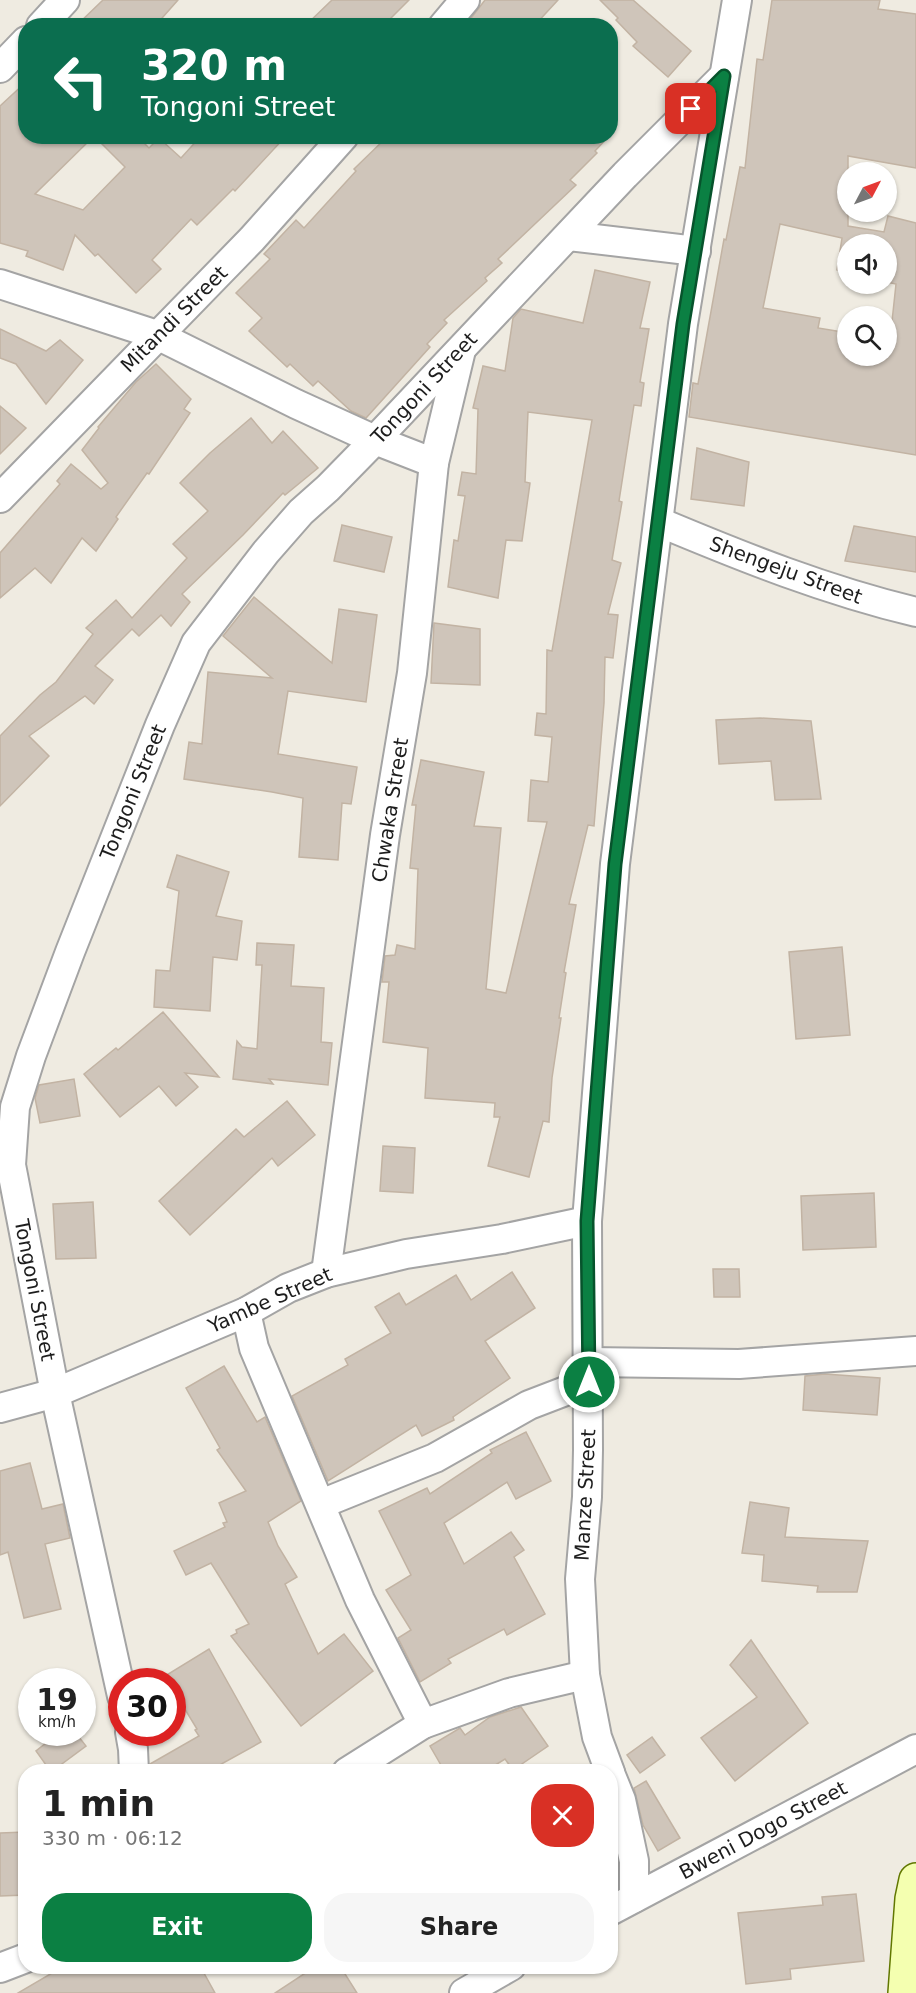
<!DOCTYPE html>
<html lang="en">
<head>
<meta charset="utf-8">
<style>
  body { margin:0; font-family:"DejaVu Sans",sans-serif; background:#f6f6f6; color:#222; height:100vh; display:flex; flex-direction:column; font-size:22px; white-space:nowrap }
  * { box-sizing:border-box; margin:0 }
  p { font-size:20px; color:#767676 }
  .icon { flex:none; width:33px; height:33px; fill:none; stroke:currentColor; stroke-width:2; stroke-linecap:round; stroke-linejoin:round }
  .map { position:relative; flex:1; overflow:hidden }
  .details { position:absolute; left:18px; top:1764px; width:600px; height:210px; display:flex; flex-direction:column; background:#fff; border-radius:24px; box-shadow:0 2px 4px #0004 }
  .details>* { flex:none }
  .guide { position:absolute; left:18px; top:18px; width:600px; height:126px; border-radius:24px; box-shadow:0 2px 4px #0004; background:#0b6e4f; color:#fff; overflow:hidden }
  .needle { width:39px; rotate:49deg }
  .tools { position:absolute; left:837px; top:162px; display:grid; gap:12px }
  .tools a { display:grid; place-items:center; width:60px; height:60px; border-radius:50%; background:#fff; box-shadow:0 2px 4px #0004; font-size:30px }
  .speed { position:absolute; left:18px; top:1668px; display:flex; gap:12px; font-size:30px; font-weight:700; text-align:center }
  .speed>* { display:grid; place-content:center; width:78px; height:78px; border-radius:50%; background:#fff; box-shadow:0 2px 4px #0004; line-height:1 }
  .speed small { font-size:15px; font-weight:400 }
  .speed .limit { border:9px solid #d22; background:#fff; color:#111 }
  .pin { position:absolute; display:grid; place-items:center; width:51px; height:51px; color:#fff; margin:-26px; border-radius:12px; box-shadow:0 3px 9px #0006 }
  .me { position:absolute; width:66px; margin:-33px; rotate:0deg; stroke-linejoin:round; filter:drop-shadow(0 0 4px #0008) }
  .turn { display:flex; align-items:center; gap:21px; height:126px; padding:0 24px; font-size:27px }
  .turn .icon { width:78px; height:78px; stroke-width:2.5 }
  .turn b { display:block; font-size:42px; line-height:51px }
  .round { display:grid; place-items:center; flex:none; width:63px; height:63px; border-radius:24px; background:#f6f6f6 }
  .head { display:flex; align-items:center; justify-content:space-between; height:102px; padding:0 24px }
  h1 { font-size:36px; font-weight:700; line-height:45px }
  .cta { display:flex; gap:12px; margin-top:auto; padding:12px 24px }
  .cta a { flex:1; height:69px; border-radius:24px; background:#0b8043; color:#fff; font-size:24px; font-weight:700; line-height:69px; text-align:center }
  .cta a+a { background:#f6f6f6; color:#222 }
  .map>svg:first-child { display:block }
</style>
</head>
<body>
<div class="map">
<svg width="916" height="1993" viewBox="0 0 916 1993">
  <rect width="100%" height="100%" fill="#efebe1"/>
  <g fill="#cfc5ba" stroke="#c2b3a3" stroke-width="1.5" fill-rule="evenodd">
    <path d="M 103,0 L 178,0 L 155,26 L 76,26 Z"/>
    <path d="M 332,0 L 409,0 L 383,26 L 305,26 Z"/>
    <path d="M 485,0 L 558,0 L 534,26 L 465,26 Z"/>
    <path d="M 600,0 L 633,0 L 691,51 L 668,77 L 633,46 L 637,42 L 616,20 L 618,18 Z"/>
    <path d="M 772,0 L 880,0 L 878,9 L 916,14 L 916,168 L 848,156 L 848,226 L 884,232 L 888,216 L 916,223 L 916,455 L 689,417 L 693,383 L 698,384 L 724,239 L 726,240 L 740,167 L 745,168 L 757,59 L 763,60 ZM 780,224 L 842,238 L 837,270 L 848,272 L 848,244 L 886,244 L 886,282 L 896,284 L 890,340 L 886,339 L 886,356 L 848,356 L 848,333 L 818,328 L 820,318 L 763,308 Z"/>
    <path d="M 26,82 L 26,136 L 94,136 L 35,194 L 83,210 L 125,167 L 94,136 L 137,136 L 149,148 L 159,138 L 181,158 L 201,136 L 286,136 L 235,191 L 233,189 L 197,225 L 191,219 L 152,260 L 161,269 L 136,293 L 98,254 L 95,256 L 75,235 L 63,270 L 26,256 L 28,251 L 0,243 L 0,106 Z"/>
    <path d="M 388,136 L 609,136 L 595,151 L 597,153 L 570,180 L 576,185 L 498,259 L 502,263 L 485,278 L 487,281 L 444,320 L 447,323 L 427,344 L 430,347 L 366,418 L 351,411 L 318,381 L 313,386 L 290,364 L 287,367 L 249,331 L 262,318 L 236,293 L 270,259 L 264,254 L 296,220 L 304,228 L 356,171 L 354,169 Z"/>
    <path d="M 595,270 L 650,282 L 640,328 L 649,329 L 640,382 L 644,383 L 641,406 L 634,405 L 619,501 L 622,502 L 612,560 L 621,563 L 608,614 L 618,615 L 613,658 L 605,657 L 604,703 L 594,826 L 588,825 L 569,904 L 576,905 L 564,972 L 566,973 L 559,1018 L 561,1018 L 552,1078 L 549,1122 L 543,1121 L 529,1177 L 488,1166 L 500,1117 L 494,1117 L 495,1103 L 425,1098 L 428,1048 L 383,1042 L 389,982 L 382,982 L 385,956 L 395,955 L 397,945 L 415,949 L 418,869 L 410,868 L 416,805 L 412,805 L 421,760 L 484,772 L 474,826 L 501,828 L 486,989 L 506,993 L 547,822 L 528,821 L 531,780 L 548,782 L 552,737 L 535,735 L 537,713 L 546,714 L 547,650 L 552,651 L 592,420 L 528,412 L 525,482 L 530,483 L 522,541 L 506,540 L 498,598 L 448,587 L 454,540 L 458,541 L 465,496 L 458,495 L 462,472 L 476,474 L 478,409 L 473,408 L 483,366 L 505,371 L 513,318 L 521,309 L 583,323 Z"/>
    <path d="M 0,329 L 46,351 L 60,340 L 83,360 L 46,404 L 16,364 L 0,358 Z"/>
    <path d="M 156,364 L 191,399 L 184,409 L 190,413 L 149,474 L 147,473 L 116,517 L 118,519 L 96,551 L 82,538 L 51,583 L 35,568 L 0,598 L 0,553 L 60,484 L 57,481 L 71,464 L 101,489 L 108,483 L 82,450 L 99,428 L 98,427 L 136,382 Z"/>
    <path d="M 0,406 L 26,428 L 0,454 Z"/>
    <path d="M 251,418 L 272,443 L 283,431 L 318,468 L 285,495 L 283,493 L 243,535 L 182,594 L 190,602 L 171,626 L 161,615 L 139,636 L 132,629 L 95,666 L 113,680 L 94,704 L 85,696 L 29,736 L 49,756 L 0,806 L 0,736 L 40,695 L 56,682 L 93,634 L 86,628 L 116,600 L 132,618 L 187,558 L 173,544 L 208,511 L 180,483 L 210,453 Z"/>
    <path d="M 697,448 L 749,462 L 744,506 L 691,499 Z"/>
    <path d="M 342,525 L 392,537 L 384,572 L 334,561 Z"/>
    <path d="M 854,526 L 916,537 L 916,572 L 845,561 Z"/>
    <path d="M 254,597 L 332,663 L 339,609 L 377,615 L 366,702 L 288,691 L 278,754 L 357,767 L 351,804 L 342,803 L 338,860 L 299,857 L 303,798 L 272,792 L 184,779 L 189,742 L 202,744 L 208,672 L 272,678 L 223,636 Z"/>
    <path d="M 434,623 L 480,629 L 480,685 L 431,683 Z"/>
    <path d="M 760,718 L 811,721 L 821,799 L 775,800 L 771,761 L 719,764 L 716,720 Z"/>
    <path d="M 177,855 L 229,872 L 216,916 L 242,921 L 237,960 L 213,957 L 210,1011 L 154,1007 L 156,970 L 170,971 L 179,891 L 167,887 Z"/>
    <path d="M 257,943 L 294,945 L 291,986 L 324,988 L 321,1042 L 332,1043 L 328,1085 L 269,1079 L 273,1084 L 233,1079 L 237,1041 L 242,1047 L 257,1049 L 262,965 L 256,965 Z"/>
    <path d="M 842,947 L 850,1035 L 796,1039 L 789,952 Z"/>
    <path d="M 163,1012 L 219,1077 L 185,1073 L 198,1087 L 176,1106 L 159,1086 L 120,1117 L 84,1074 L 116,1048 L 118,1050 Z"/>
    <path d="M 74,1079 L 80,1116 L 40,1123 L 35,1098 L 39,1085 Z"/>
    <path d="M 287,1101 L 315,1135 L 278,1166 L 272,1158 L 190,1235 L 159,1201 L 236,1129 L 244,1137 Z"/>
    <path d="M 383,1146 L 415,1148 L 413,1193 L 380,1191 Z"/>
    <path d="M 874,1193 L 876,1247 L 803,1250 L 801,1196 Z"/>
    <path d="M 93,1202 L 96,1258 L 56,1259 L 53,1204 Z"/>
    <path d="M 713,1269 L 739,1269 L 740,1297 L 714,1297 Z"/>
    <path d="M 512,1272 L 535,1308 L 485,1341 L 510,1378 L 453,1417 L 454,1420 L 422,1436 L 416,1425 L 328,1481 L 292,1396 L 348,1365 L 345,1359 L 391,1333 L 375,1307 L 399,1293 L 406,1305 L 456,1275 L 471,1300 Z"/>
    <path d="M 224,1366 L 257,1422 L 265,1417 L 301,1501 L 268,1522 L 278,1546 L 297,1577 L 285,1584 L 318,1654 L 344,1634 L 373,1671 L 301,1726 L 231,1636 L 237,1633 L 236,1630 L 249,1624 L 211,1563 L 186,1575 L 174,1551 L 225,1527 L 223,1523 L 227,1522 L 219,1503 L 246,1491 L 217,1450 L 220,1448 L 186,1388 Z"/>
    <path d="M 825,1374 L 880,1378 L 877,1415 L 803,1410 L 805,1376 Z"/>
    <path d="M 526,1432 L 551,1481 L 516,1499 L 507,1482 L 444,1523 L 464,1564 L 511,1532 L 524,1550 L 514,1557 L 545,1614 L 507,1635 L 504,1629 L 448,1659 L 451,1663 L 420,1682 L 398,1638 L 411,1630 L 386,1590 L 411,1575 L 379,1511 L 427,1488 L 430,1494 L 492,1453 L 490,1450 Z"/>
    <path d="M 30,1463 L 42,1509 L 63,1504 L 70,1538 L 45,1544 L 61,1609 L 24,1618 L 8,1552 L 0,1555 L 0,1471 Z"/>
    <path d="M 750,1502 L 789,1508 L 785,1537 L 868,1541 L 857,1592 L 817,1592 L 818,1586 L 762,1581 L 764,1555 L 742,1553 Z"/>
    <path d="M 751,1640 L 808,1723 L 735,1781 L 701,1738 L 757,1697 L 730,1665 Z"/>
    <path d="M 209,1649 L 261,1742 L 207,1772 L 150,1772 L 150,1764 L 199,1736 L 195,1730 L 197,1729 L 172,1688 L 172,1682 L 168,1682 L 165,1676 Z"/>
    <path d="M 521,1707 L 548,1746 L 513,1770 L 505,1759 L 484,1772 L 445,1772 L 430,1746 L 460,1728 L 465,1735 L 490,1717 Z"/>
    <path d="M 60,1732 L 75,1732 L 86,1746 L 51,1772 L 36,1751 Z"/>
    <path d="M 652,1737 L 665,1755 L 640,1773 L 627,1755 Z"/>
    <path d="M 646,1781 L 680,1838 L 658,1851 L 643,1825 L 634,1788 Z"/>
    <path d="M 25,1832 L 26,1895 L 0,1896 L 0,1833 Z"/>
    <path d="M 856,1894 L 864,1961 L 790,1969 L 791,1979 L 746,1984 L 738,1913 L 823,1905 L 822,1897 Z"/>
    <path d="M 64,1966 L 200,1966 L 215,1993 L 18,1993 Z"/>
    <path d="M 316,1966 L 340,1966 L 357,1993 L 275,1993 Z"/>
  </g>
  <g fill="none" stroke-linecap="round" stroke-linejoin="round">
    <defs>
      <g id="street">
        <path d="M 41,26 L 65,0"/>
        <path d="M 443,26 L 465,0"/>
        <path d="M 0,68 L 26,41"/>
        <path d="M 569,236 L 696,251"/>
        <path d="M 0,284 L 157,335 L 296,404 L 375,440 L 434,463"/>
        <path d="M 0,498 L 252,239 L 344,136"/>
        <path d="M 659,522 C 745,558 825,590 916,612"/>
        <path d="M 326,1273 L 385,835 L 412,673 L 434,463 L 461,350"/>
        <path d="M 246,1312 L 254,1348 L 360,1600 L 423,1724"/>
        <path d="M 589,1362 L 739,1364 L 916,1351"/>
        <path d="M 0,1408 L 55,1393 L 246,1312 L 288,1288 L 326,1273 L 406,1254 L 502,1239 L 587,1221"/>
        <path d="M 321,1504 L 435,1458 L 529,1405 L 589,1382"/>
        <path d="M 122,1696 L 55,1393 L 11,1165 L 15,1107 L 31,1056 L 70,952 L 160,725 L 196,643 L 266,552 L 301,512 L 328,488 L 375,440 L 625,175 L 724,76"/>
        <path d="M 130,1732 L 133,1749 L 134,1772"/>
        <path d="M 347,1772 L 423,1724 L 509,1693 L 585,1675"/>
        <path d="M 610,1772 L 597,1737 L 585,1675 L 580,1579 L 587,1497 L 588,1450 L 587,1221 L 615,864 L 683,324 L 737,0"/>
        <path d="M 610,1773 L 621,1800 L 634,1861 L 634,1898"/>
        <path d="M 610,1911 L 916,1749"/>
        <path d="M 0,1968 L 26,1958"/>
        <path d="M 464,1993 L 511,1966"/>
      </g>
      <path id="secondary" d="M 905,1993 L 912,1899 L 916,1880"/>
    </defs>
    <use href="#street" stroke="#a4a4a4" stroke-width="32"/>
    <use href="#secondary" stroke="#617700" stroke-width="36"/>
    <use href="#street" stroke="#fff" stroke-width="28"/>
    <use href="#secondary" stroke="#f4ffb0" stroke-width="33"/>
  </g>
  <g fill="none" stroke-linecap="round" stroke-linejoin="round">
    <defs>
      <path id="route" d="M 589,1382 L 587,1221 L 615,864 L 683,324 L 724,76 L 691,109"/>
    </defs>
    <use href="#route" stroke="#07532c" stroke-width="15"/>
    <use href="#route" stroke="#0b8043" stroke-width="10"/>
  </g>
  <g text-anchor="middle" stroke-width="5" stroke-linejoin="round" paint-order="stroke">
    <g font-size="20" fill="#1d1d1d" stroke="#fff">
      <text transform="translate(174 319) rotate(-45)" y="7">Mitandi Street</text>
      <text transform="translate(424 388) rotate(-47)" y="7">Tongoni Street</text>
      <text transform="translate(786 570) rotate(20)" y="7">Shengeju Street</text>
      <text transform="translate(133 792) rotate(-68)" y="7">Tongoni Street</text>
      <text transform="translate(390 810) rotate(-81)" y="7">Chwaka Street</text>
      <text transform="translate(35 1290) rotate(79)" y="7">Tongoni Street</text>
      <text transform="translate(270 1300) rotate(-24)" y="7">Yambe Street</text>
      <text transform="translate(585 1495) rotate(-87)" y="7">Manze Street</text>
      <text transform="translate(763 1830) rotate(-28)" y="7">Bweni Dogo Street</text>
    </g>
  </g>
</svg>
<div class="tools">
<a><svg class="needle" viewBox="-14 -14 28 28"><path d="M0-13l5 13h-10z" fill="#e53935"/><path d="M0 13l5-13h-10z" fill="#767676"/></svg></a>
<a><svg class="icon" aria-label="sound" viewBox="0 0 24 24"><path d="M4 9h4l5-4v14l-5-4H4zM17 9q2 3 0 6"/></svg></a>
<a><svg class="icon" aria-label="search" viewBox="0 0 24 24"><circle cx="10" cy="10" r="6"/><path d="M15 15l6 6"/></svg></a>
</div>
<div class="speed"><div>19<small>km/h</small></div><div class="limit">30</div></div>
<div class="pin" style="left:691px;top:109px;background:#d93025"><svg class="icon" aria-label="arrive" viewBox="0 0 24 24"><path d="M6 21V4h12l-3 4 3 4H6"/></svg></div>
<svg class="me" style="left:589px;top:1382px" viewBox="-20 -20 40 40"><circle r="17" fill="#0b8043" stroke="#fff" stroke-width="3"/><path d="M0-11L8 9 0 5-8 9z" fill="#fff"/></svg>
<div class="guide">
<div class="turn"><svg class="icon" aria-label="left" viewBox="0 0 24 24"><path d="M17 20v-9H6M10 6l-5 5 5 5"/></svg><div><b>320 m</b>Tongoni Street</div></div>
</div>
<section class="details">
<div class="head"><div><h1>1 min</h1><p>330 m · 06:12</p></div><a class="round" style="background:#d93025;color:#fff"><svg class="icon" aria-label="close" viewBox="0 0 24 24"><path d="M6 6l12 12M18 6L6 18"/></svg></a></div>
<div class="cta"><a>Exit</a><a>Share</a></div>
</section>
</div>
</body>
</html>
